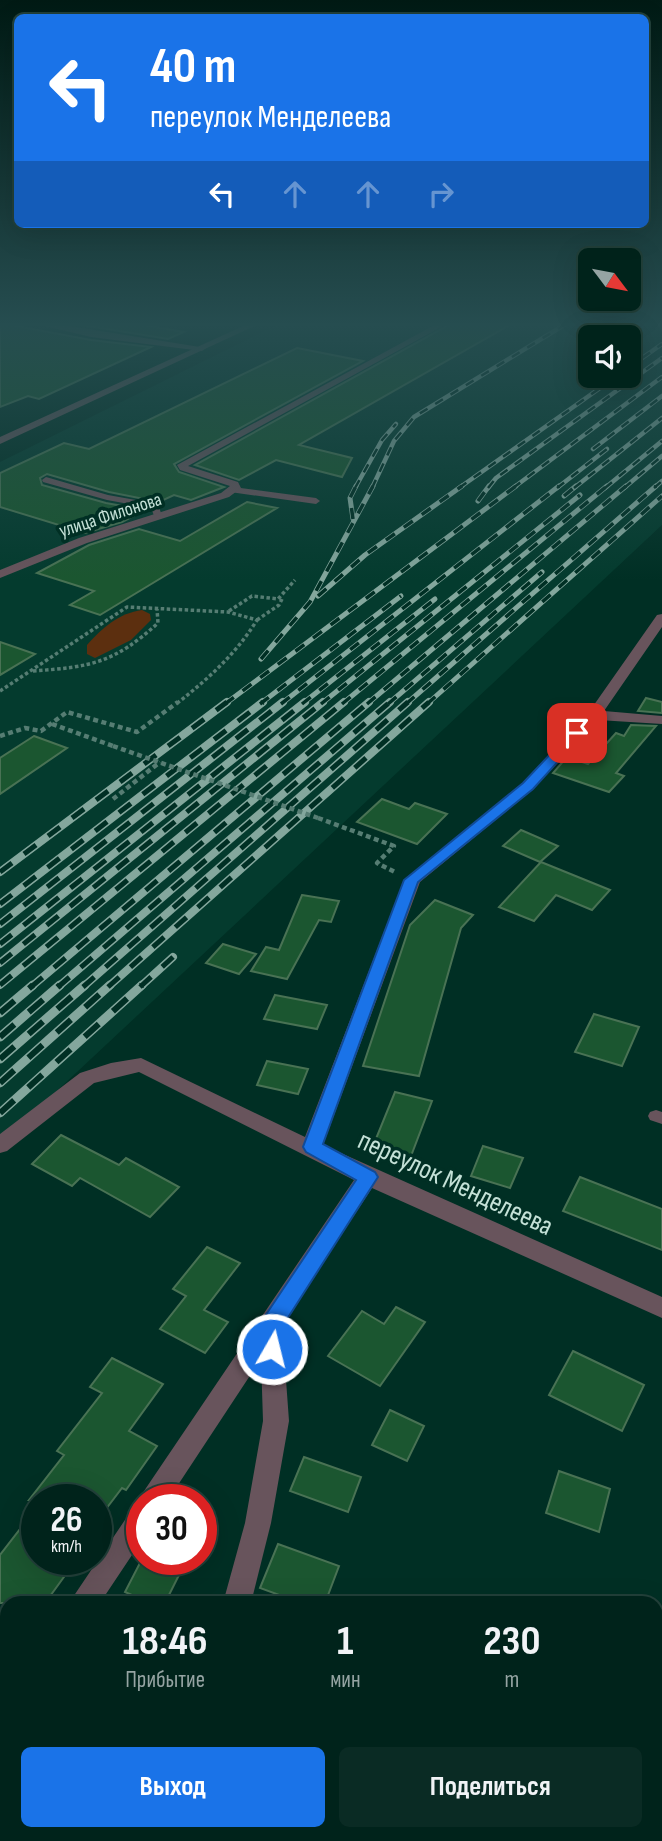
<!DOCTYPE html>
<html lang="ru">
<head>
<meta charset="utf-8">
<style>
  body { margin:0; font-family:"Sofia Sans Condensed",sans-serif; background:#0a2b24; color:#f1f3f6; height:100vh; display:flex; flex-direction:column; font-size:26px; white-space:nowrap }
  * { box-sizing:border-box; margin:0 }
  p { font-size:23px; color:#95a4a3 }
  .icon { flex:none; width:38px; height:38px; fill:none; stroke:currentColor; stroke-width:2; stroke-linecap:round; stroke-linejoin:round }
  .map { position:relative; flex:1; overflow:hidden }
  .panel { position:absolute; left:0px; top:1596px; width:663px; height:245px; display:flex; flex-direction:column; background:#00231b; border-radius:21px 21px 0 0; box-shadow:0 7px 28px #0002,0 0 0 2px #22403a }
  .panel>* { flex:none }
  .top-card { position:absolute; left:14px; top:14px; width:635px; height:214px; border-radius:10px; box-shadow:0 7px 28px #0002,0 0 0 2px #22403a; background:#1a73e8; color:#fff; overflow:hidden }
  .needle { width:46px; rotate:122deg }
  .controls { position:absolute; left:578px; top:248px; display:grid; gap:14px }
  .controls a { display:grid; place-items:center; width:63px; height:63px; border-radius:10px; background:#00231b; box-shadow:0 7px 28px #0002,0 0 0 2px #22403a; font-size:35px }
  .speed { position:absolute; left:21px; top:1484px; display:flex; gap:14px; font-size:35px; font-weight:700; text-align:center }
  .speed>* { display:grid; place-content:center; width:91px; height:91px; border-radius:50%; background:#00231b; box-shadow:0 7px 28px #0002,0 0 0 2px #22403a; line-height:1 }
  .speed small { font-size:18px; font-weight:400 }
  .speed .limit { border:10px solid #d22; background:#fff; color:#111 }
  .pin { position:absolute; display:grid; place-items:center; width:60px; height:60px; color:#fff; margin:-30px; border-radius:14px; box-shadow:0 4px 10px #0006 }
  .me { position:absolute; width:77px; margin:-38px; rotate:8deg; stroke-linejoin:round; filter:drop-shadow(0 0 5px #0008) }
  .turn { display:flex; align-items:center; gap:24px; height:147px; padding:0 21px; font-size:32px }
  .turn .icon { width:91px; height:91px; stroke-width:2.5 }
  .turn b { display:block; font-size:49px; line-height:60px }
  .lanes { display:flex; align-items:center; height:66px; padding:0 21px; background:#0003; justify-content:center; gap:35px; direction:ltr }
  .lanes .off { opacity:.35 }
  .eta { display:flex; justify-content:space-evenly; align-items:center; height:119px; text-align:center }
  .eta b { font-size:42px; font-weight:700; line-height:49px }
  .action { display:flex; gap:14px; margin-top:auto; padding:14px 21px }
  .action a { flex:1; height:80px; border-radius:10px; background:#1a73e8; color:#fff; font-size:28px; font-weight:700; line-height:80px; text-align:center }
  .action a+a { background:#0a2b24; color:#f1f3f6 }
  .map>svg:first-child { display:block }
</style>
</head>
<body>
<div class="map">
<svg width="662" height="1841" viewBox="0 0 662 1841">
  <rect width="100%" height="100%" fill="#002f24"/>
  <path fill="#043b2e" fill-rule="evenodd" d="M 283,322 L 662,322 L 662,525 L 0,1144 L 0,462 ZM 590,338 L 628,338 L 628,376 L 590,376 Z"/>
  <path fill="#5c2f0f" d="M 142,610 L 150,614 L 151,620 L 131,640 L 95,658 L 87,654 L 87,645 C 102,628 119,613 142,610 Z"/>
  <g fill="#1b5630" stroke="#497254" stroke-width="2">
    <path d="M 91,322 L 120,326 L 127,322 L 184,332 L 168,339 L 82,325 Z"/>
    <path d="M 454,322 L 515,322 L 299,445 L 352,458 L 342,477 L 276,460 L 239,480 L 195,465 Z"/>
    <path d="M 0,323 L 91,340 L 151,347 L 39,399 L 28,396 L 0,407 Z"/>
    <path d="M 297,348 L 363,361 L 174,464 L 179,472 L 224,487 L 191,500 L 174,495 L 159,502 L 109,492 L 47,474 L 40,478 L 42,485 L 106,503 L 145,510 L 122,522 L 85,533 L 0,507 L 0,473 L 64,443 L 89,449 Z"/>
    <path d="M 247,502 L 277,508 L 100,615 L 70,605 L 94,591 L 37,573 L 89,545 L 139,529 L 180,541 Z"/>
    <path d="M 0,642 L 35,654 L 0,675 Z"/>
    <path d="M 646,698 L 662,702 L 662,713 L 638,711 Z"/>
    <path d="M 631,725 L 656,726 L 616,773 L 624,776 L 609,792 L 553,773 L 567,757 L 588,764 L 616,733 L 624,736 Z"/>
    <path d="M 34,736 L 67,748 L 0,794 L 0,758 Z"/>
    <path d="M 382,799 L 409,809 L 415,803 L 447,814 L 417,844 L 357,822 Z"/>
    <path d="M 521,830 L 558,846 L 540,862 L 503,846 Z"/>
    <path d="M 541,862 L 610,890 L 592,910 L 556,895 L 534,921 L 499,907 Z"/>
    <path d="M 302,895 L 339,901 L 331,922 L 319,920 L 287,979 L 251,971 L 266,947 L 279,950 Z"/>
    <path d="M 435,900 L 473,915 L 461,928 L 419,1076 L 363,1066 L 410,925 Z"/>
    <path d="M 223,944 L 256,954 L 239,974 L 206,963 Z"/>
    <path d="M 275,995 L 327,1005 L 317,1029 L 264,1019 Z"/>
    <path d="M 594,1014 L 639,1027 L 622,1066 L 575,1052 Z"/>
    <path d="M 267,1061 L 308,1069 L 298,1094 L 257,1085 Z"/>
    <path d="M 395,1092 L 432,1101 L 411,1156 L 373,1146 Z"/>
    <path d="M 61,1135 L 119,1165 L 126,1158 L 179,1187 L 150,1217 L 80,1178 L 72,1186 L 32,1164 Z"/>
    <path d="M 483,1146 L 523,1158 L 510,1188 L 471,1176 Z"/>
    <path d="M 580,1177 L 662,1209 L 662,1250 L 563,1211 Z"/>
    <path d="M 207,1247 L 240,1263 L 204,1310 L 228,1322 L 205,1353 L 160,1329 L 186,1296 L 173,1289 Z"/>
    <path d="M 396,1307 L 425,1322 L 380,1386 L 328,1356 L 362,1311 L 384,1324 Z"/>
    <path d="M 573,1351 L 644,1385 L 622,1431 L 549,1395 Z"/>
    <path d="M 112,1358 L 163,1384 L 129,1431 L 157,1446 L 126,1490 L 122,1488 L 96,1522 L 96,1500 L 29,1500 L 64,1455 L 57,1451 L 102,1393 L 90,1387 Z"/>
    <path d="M 390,1410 L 424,1426 L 407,1461 L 372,1445 Z"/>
    <path d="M 304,1457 L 361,1477 L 348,1512 L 290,1491 Z"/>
    <path d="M 559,1471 L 610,1489 L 599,1532 L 546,1513 Z"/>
    <path d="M 37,1507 L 37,1559 L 77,1559 L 45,1603 L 0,1603 L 0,1555 Z"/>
    <path d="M 278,1544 L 339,1566 L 325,1603 L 301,1603 L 260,1588 Z"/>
    <path d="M 142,1559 L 187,1559 L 165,1603 L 150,1603 L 125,1592 Z"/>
  </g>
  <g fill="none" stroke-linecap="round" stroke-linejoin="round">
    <g stroke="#567d73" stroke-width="3.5" stroke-dasharray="3.5 2.5" stroke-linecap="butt">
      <path d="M 229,611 L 252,596 L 278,599 L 295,580"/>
      <path d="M 257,620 L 279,605 L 282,599"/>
      <path d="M 33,671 C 91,667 114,663 158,623 L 157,609"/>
      <path d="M 0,691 L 127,607 L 228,612 L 257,620 C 236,654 207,680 176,704"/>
    </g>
    <g stroke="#567d73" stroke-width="4.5" stroke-dasharray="5 3.5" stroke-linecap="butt">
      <path d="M 52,724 L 113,746"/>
      <path d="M 0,736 L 25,728 L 41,731 L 67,712 L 137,732 L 178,702"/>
      <path d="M 113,799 L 160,762"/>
      <path d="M 318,818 L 394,846 L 377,863 L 395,872"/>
    </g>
    <g fill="#68545c" fill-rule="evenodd">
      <path d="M 46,477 L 108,495 L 158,504 L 162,516 L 155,518 L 151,508 L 107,500 L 43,482 L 42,480 Z"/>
      <path d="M 233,487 L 316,498 L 320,501 L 316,504 L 230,492 L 230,488 Z"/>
      <path d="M 656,1110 L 662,1112 L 662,1124 L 650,1120 L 648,1116 L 650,1112 Z"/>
    </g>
    <g fill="#68545c" fill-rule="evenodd">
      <path d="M 28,322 L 45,322 L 206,348 L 202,351 L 91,337 Z"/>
      <path d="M 440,322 L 450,322 L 188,466 L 238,482 L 241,488 L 229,497 L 87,543 L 0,578 L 0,570 L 79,538 L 221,493 L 230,486 L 180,470 L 177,465 Z"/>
      <path d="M 662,614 L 662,627 L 604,711 L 662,716 L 662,724 L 598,720 L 533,789 L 420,882 L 323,1145 L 662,1297 L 662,1318 L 372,1188 L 282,1325 L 289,1421 L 271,1523 L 251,1603 L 223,1603 L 245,1523 L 263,1421 L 261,1359 L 168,1500 L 142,1500 L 142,1540 L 100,1603 L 69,1603 L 133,1508 L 142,1504 L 140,1500 L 144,1491 L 354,1180 L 139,1072 L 94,1083 L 7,1151 L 0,1153 L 0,1134 L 80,1073 L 111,1063 L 141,1058 L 305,1137 L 404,880 L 523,783 L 589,712 L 657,615 Z"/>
      <path d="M 7,1701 L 7,1739 L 0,1742 L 0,1704 Z"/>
      <path d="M 163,1834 L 195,1834 L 193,1841 L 161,1841 Z"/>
    </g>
    <path fill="#68545c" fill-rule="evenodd" d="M 252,322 L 263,322 L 0,444 L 0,437 Z"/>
    <defs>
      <g id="rail-far3">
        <path d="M 628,368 L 662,344"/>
        <path d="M 593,449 L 662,396"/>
        <path d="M 355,488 L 382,440 L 396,424"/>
        <path d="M 372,488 L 394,441 L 414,417 L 569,322"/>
        <path d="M 459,488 L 617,376"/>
        <path d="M 488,488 L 496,478 L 662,358"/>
        <path d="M 513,488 L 662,377"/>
        <path d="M 557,488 L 607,449"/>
        <path d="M 574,488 L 662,418"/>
        <path d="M 605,488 L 662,441"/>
        <path d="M 624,488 L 662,456"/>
        <path d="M 654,488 L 662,481"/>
      </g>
      <g id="rail-far2">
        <path d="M 564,496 L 576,486"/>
        <path d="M 478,501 L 489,486"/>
        <path d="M 353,519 L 350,498 L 356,486"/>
        <path d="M 318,596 L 365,555 L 462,486"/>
        <path d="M 261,659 L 310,602 L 373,486"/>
        <path d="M 225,704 L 516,486"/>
        <path d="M 260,704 L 401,596"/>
        <path d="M 281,704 L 559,486"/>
        <path d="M 302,704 L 435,599"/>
        <path d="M 321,704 L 580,495"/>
        <path d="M 342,704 L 607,486"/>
        <path d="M 367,704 L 626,486"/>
        <path d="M 388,704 L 542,572"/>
        <path d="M 406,704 L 656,486"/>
        <path d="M 427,704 L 662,496"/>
      </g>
      <g id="rail-far1">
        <path d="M 0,872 L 227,702"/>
        <path d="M 0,904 L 263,702"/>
        <path d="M 0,924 L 283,702"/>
        <path d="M 0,944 L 305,702"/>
        <path d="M 0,963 L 323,702"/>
        <path d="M 0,985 L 344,702"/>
        <path d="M 31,987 L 369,702"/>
        <path d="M 58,987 L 390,702"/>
        <path d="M 83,987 L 408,702"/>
        <path d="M 108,987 L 429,702"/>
        <path d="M 140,987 L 173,957"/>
      </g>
      <g id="rail">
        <path d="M 0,1013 L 33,985"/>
        <path d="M 0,1037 L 60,985"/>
        <path d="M 0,1059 L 85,985"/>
        <path d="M 0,1083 L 110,985"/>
        <path d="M 0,1113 L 142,985"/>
      </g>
    </defs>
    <use href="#rail-far3" stroke="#84a79d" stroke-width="4.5"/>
    <use href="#rail-far2" stroke="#84a79d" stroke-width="5"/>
    <use href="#rail-far1" stroke="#84a79d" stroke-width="8"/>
    <use href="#rail" stroke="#84a79d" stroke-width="9"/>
    <use href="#rail-far3" stroke="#002f24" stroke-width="2.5" stroke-dasharray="9" stroke-linecap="butt"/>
    <use href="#rail-far2" stroke="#002f24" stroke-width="3.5" stroke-dasharray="11" stroke-linecap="butt"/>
    <use href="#rail-far1" stroke="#002f24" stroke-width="5" stroke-dasharray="15" stroke-linecap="butt"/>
    <use href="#rail" stroke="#002f24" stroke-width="6" stroke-dasharray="19" stroke-linecap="butt"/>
    <path stroke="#567d73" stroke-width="4.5" stroke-dasharray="5 3.5" stroke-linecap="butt" d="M 113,746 L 318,818"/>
  </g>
  <linearGradient id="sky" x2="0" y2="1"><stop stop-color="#001a14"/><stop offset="0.56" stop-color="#264d50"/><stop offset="1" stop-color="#264d50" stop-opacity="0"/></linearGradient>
  <rect width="662" height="580" fill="url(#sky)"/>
  <path fill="#1a73e8" stroke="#114b97" stroke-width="2" d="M 577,729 L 584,733 L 582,735 L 533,789 L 418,882 L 323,1144 L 375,1172 L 378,1177 L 282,1327 L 283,1349 L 280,1356 L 272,1359 L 264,1356 C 259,1346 258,1330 263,1319 L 356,1180 L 306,1152 L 303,1147 L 404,880 L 523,783 L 573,730 Z"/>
  <g text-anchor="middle" stroke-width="7" stroke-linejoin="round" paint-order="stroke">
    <g font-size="19" fill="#c4e1d7" stroke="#002f24">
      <text transform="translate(110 514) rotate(-18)" y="7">улица Филонова</text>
    </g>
    <g font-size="28" fill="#c4e1d7" stroke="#002f24">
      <text transform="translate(456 1182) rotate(25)" y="10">переулок Менделеева</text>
    </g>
  </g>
</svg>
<div class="controls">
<a><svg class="needle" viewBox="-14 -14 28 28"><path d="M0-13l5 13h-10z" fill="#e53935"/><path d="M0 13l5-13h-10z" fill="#95a4a3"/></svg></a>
<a><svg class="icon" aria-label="sound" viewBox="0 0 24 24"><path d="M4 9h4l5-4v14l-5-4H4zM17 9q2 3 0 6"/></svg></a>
</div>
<div class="speed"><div>26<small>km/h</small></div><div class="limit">30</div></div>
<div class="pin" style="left:577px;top:733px;background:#d93025"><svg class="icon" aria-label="arrive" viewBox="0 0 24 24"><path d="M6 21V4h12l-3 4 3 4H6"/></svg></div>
<svg class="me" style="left:272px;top:1349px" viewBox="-20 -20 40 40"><circle r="17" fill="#1a73e8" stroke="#fff" stroke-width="3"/><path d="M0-11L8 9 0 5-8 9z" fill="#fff"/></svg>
<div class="top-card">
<div class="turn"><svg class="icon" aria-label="left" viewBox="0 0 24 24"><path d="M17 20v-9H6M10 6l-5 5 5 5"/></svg><div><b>40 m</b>переулок Менделеева</div></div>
<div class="lanes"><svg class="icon" aria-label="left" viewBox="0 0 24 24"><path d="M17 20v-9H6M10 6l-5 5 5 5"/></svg><svg class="icon off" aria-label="ahead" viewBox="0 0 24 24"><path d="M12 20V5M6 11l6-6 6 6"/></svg><svg class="icon off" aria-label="ahead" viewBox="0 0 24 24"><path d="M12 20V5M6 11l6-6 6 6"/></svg><svg class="icon off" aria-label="right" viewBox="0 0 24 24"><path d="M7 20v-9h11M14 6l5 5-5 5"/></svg></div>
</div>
<section class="panel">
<div class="eta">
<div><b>18:46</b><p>Прибытие</p></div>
<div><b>1</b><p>мин</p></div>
<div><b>230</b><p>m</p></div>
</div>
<div class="action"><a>Выход</a><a>Поделиться</a></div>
</section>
</div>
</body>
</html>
